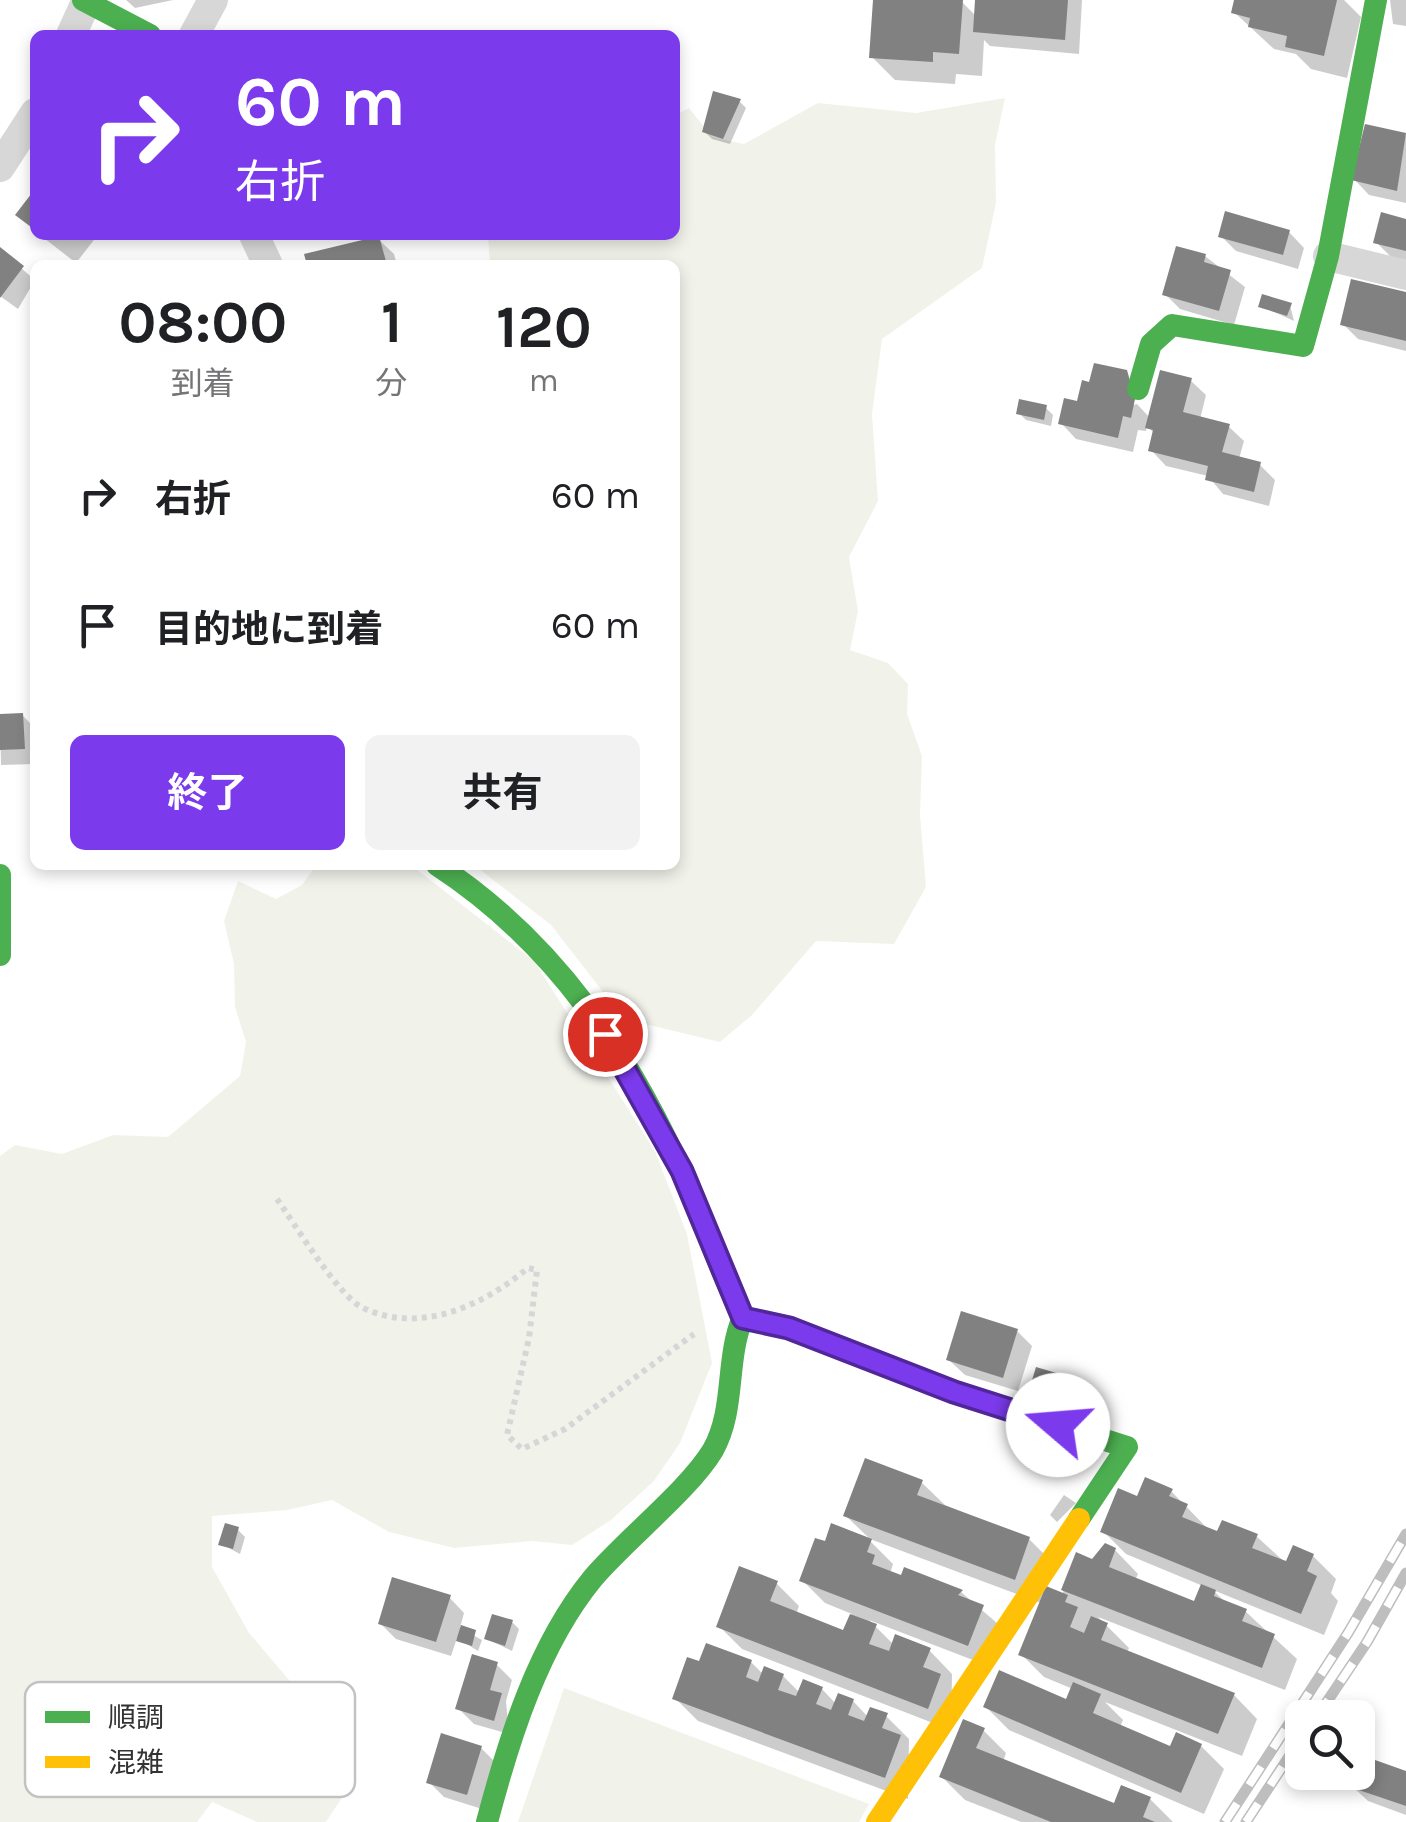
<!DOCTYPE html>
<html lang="ja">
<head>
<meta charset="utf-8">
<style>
  body { margin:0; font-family:Karla,"Noto Sans JP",sans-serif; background:#f2f2f2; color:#202124; height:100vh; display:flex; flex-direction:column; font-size:38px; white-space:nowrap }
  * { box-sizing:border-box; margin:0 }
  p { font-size:32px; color:#757577 }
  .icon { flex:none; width:55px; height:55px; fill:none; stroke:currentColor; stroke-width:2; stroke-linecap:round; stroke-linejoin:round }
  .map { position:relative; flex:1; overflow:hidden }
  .details { position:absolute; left:30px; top:260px; width:650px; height:610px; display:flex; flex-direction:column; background:#fff; border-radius:15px; box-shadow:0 5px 15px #0003 }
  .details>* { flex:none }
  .guide { position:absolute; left:30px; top:30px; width:650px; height:210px; border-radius:15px; box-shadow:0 5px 15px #0003; background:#7c3aed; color:#fff; overflow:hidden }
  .fabs { position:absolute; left:1285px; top:1700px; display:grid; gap:20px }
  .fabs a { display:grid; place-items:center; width:90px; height:90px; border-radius:15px; background:#fff; box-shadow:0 5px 15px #0003; font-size:50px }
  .pin { position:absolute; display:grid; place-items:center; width:85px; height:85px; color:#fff; margin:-42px; border:5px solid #fff; border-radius:50%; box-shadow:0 2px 10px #0007 }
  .me { position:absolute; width:110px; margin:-55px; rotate:288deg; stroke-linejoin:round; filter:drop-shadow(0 0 8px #0008) }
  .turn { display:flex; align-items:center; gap:35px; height:210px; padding:0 40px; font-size:45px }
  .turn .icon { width:130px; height:130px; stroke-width:2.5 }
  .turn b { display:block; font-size:70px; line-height:85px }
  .eta { display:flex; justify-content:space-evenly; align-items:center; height:170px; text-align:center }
  .eta b { font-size:60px; font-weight:700; line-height:70px }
  .cta { display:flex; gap:20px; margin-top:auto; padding:20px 40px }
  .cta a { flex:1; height:115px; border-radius:15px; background:#7c3aed; color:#fff; font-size:40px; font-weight:700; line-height:115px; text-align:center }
  .cta a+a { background:#f2f2f2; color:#202124 }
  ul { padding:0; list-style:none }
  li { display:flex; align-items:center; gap:30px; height:130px; padding:0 40px }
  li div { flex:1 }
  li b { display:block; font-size:38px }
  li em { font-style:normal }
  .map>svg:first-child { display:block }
</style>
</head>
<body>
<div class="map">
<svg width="1406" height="1822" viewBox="0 0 1406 1822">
  <rect width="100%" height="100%" fill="#fff"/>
  <g fill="#f1f3eb">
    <path d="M 1005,98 L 995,145 L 996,203 L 982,268 L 882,339 L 872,414 L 878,501 L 849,557 L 858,611 L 850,650 L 888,663 L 908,684 L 907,714 L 922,756 L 920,815 L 926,887 L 894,944 L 816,941 L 752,1015 L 720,1042 L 624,1019 L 551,925 L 474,865 L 675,865 L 675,265 L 490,265 L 488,235 L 675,235 L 675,115 L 689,108 L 712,137 L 744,144 L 818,103 L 916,113 Z"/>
    <path d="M 316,865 L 411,865 L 534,961 L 655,1151 L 687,1234 L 712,1363 L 680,1443 L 654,1481 L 611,1520 L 572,1545 L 532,1541 L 454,1548 L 389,1532 L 332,1500 L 287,1510 L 212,1516 L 212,1567 L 249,1633 L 301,1694 L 356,1776 L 326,1822 L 257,1822 L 212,1802 L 197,1822 L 0,1822 L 0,1156 L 15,1145 L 62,1154 L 113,1135 L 168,1137 L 240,1076 L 246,1042 L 235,1007 L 234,964 L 224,921 L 238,881 L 276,899 L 302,885 Z"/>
    <path d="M 564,1688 L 869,1804 L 859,1822 L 518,1822 Z"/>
  </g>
  <g fill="#0003">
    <path d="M 126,0 L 173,0 L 135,8 Z"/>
    <path d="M 876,0 L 962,2 L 976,16 L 978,0 L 1082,0 L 1079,54 L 990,46 L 984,40 L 982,76 L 956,74 L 955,84 L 895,80 L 872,57 Z"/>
    <path d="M 1236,0 L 1344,0 L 1361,17 L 1347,78 L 1311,69 L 1296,54 L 1274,49 L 1234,12 Z"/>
    <path d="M 1390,0 L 1406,0 L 1406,26 L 1393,24 Z"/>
    <path d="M 739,101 L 746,108 L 730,144 L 712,139 L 705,132 Z"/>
    <path d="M 1367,127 L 1406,136 L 1406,203 L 1369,195 L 1354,179 Z"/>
    <path d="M 1406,221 L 1406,261 L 1391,257 L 1376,242 Z"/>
    <path d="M 1289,232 L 1304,248 L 1298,269 L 1236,251 L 1221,236 Z"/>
    <path d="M 40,235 L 95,235 L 97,236 L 76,263 Z"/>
    <path d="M 378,239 L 394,254 L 397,265 L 310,265 Z"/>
    <path d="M 0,250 L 35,280 L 18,309 L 0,296 Z"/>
    <path d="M 1205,256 L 1245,287 L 1234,325 L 1180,309 L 1165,294 Z"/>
    <path d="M 1406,295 L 1406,351 L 1358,339 L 1343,324 Z"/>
    <path d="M 1290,305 L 1294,321 L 1261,306 Z"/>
    <path d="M 1190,380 L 1206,395 L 1200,419 L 1228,426 L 1244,441 L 1239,459 L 1260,465 L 1275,480 L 1269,506 L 1223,494 L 1208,476 L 1166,466 L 1151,450 L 1155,434 L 1147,426 L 1146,431 L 1138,430 L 1133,452 L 1076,439 L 1061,423 L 1137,404 L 1150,418 Z"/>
    <path d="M 1046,408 L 1053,415 L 1051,426 L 1026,420 L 1019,413 Z"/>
    <path d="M 35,703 L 35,726 L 30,705 Z"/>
    <path d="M 22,715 L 35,728 L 35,764 L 1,765 L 0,716 Z"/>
    <path d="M 1017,1331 L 1032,1346 L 1018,1391 L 965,1375 L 949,1360 Z"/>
    <path d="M 1058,1376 L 1065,1383 L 1060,1400 L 1033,1386 Z"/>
    <path d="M 921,1482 L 945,1505 L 1029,1539 L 1052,1562 L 1043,1587 L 1062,1595 L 1077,1556 L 1093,1562 L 1115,1550 L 1138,1574 L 1135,1580 L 1196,1604 L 1203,1586 L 1126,1554 L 1103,1531 L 1139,1500 L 1171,1491 L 1209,1530 L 1256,1536 L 1288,1565 L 1313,1556 L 1336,1579 L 1331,1593 L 1338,1601 L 1324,1635 L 1213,1590 L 1227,1604 L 1245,1611 L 1297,1659 L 1285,1690 L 1098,1617 L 1129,1648 L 1127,1653 L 1234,1695 L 1257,1719 L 1242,1756 L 1105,1702 L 1123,1720 L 1120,1727 L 1172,1750 L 1201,1746 L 1224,1769 L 1204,1814 L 1009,1730 L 986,1707 L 1067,1703 L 1073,1689 L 1044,1677 L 1021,1654 L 1041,1603 L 870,1539 L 846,1516 Z"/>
    <path d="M 1064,1495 L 1076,1503 L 1057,1522 L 1050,1515 Z"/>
    <path d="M 238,1530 L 245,1537 L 240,1554 L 221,1544 Z"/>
    <path d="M 870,1541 L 893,1564 L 890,1574 L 902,1579 L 905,1570 L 961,1592 L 1005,1630 L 991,1667 L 869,1620 L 894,1645 L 929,1650 L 952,1674 L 951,1730 L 742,1649 L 719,1626 L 776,1583 L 799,1606 L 796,1614 L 845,1633 L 852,1614 L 825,1603 L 802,1580 L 826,1544 Z"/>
    <path d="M 449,1597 L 464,1613 L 460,1628 L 482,1640 L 478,1651 L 457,1638 L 451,1656 L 396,1639 L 381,1624 Z"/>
    <path d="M 512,1622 L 519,1629 L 512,1651 L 487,1639 Z"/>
    <path d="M 751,1662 L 763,1674 L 783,1676 L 800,1693 L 822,1689 L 836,1704 L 853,1701 L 868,1717 L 886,1716 L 909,1739 L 908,1799 L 698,1721 L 675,1698 L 700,1664 Z"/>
    <path d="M 497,1665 L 512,1680 L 506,1701 L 509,1734 L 474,1724 L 458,1708 Z"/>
    <path d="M 983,1730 L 1006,1753 L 1003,1762 L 1115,1806 L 1150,1799 L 1173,1822 L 1021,1822 L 965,1800 L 942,1777 Z"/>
    <path d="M 481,1748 L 496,1763 L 482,1809 L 444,1797 L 429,1782 Z"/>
    <path d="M 1406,1774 L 1406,1815 L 1368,1801 L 1352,1786 Z"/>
  </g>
  <g fill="#818181">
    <path d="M 873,0 L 963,0 L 959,54 L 933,52 L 933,62 L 869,58 Z"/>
    <path d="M 975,0 L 1068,0 L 1065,40 L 973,32 Z"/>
    <path d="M 1234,0 L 1337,0 L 1324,56 L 1285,47 L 1287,36 L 1248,27 L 1250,18 L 1231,13 Z"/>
    <path d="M 713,91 L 741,99 L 723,139 L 702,132 Z"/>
    <path d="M 1365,124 L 1406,133 L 1397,191 L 1351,180 Z"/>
    <path d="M 35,189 L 35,230 L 15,215 Z"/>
    <path d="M 1225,211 L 1290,230 L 1283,255 L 1218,237 Z"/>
    <path d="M 1381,212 L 1406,219 L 1406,251 L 1373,243 Z"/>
    <path d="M 379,236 L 387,265 L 307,265 L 304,254 Z"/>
    <path d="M 1176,246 L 1206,254 L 1204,262 L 1231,270 L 1219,311 L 1162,295 Z"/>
    <path d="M 0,247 L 24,266 L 0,298 Z"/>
    <path d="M 1351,279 L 1406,292 L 1406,341 L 1340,325 Z"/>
    <path d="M 1262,294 L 1292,303 L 1287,316 L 1258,307 Z"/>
    <path d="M 1094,363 L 1127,370 L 1135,399 L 1131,418 L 1123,416 L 1118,438 L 1058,424 L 1064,398 L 1077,401 L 1082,380 L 1089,382 Z"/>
    <path d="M 1160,370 L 1192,378 L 1183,412 L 1230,424 L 1222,452 L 1261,462 L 1254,492 L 1205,480 L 1208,466 L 1148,451 L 1153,430 L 1145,428 Z"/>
    <path d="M 1019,399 L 1047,405 L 1044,420 L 1016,414 Z"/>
    <path d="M 23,713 L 25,749 L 0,750 L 0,714 Z"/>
    <path d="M 961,1311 L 1018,1329 L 1003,1378 L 946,1360 Z"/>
    <path d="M 1036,1367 L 1060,1374 L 1053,1394 L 1030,1387 Z"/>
    <path d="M 865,1458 L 923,1480 L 917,1495 L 1030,1537 L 1015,1580 L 843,1516 Z"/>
    <path d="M 1145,1477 L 1173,1489 L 1169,1496 L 1188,1504 L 1182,1517 L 1217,1531 L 1222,1520 L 1258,1534 L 1252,1548 L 1286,1561 L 1293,1545 L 1314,1554 L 1307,1571 L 1317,1576 L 1301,1614 L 1100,1532 L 1118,1488 L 1137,1496 Z"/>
    <path d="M 225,1523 L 239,1527 L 233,1549 L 218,1545 Z"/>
    <path d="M 831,1523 L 872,1539 L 867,1552 L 875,1555 L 872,1564 L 901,1575 L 904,1567 L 963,1590 L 958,1595 L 984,1605 L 968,1646 L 799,1581 L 815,1538 L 825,1541 Z"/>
    <path d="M 1105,1543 L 1116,1548 L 1109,1567 L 1194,1601 L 1201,1584 L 1216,1590 L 1214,1596 L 1247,1609 L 1242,1621 L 1275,1634 L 1262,1668 L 1061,1590 L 1076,1552 L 1092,1559 Z"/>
    <path d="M 739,1566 L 778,1581 L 770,1601 L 843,1630 L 850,1614 L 877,1624 L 869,1644 L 889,1651 L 895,1634 L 931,1648 L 923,1667 L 941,1674 L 928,1709 L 716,1627 Z"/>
    <path d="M 392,1577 L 451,1595 L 436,1642 L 378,1624 Z"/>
    <path d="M 1046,1586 L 1068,1595 L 1065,1602 L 1078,1607 L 1070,1627 L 1084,1633 L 1091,1616 L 1108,1623 L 1101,1640 L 1235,1693 L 1218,1734 L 1018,1655 Z"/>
    <path d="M 492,1614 L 513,1620 L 505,1646 L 484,1639 Z"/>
    <path d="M 461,1625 L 476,1630 L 472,1646 L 456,1641 Z"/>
    <path d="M 706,1643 L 752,1660 L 746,1677 L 758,1682 L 764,1666 L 784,1674 L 778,1690 L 796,1696 L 803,1679 L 823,1687 L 816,1704 L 831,1710 L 838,1693 L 854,1699 L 848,1715 L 864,1721 L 870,1707 L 888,1713 L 882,1728 L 901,1735 L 885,1778 L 672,1699 L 687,1657 L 699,1661 Z"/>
    <path d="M 472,1654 L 498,1662 L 490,1690 L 502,1693 L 494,1721 L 455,1709 Z"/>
    <path d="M 999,1670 L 1066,1699 L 1073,1682 L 1101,1694 L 1093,1713 L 1170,1746 L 1176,1732 L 1202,1744 L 1181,1793 L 983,1707 Z"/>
    <path d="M 963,1719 L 985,1728 L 976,1748 L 1114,1803 L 1121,1785 L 1151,1797 L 1143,1817 L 1155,1822 L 1051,1822 L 939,1777 Z"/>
    <path d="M 441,1733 L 482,1746 L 467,1795 L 426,1783 Z"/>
    <path d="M 1361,1755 L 1406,1771 L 1406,1806 L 1350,1787 Z"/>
  </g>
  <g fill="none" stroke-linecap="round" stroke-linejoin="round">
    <path stroke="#d6d6d6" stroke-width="6" stroke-dasharray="5 5" stroke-linecap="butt" d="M 277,1199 C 294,1223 339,1297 363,1308 C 421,1335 484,1305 528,1268 L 537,1270 L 529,1338 L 507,1435 L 522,1449 L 565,1429 L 694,1334"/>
    <g stroke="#d7d7d7" stroke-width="30">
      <path d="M 71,35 L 86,2"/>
      <path d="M 194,35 L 213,0"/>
      <path d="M 0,167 L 35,113"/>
      <path d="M 254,235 L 268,265"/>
      <path d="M 1328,256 L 1406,275"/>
    </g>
    <g stroke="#4caf50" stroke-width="22">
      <path d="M 83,0 L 150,35"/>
      <path d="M 1138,389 L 1151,344 L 1172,325 L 1303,346 L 1328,256 L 1376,0"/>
      <path d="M 437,865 C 555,942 631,1056 687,1184 C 707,1228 720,1274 743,1317 L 789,1328 L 954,1392 L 1127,1447 L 1079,1519"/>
      <path d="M 0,875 L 0,955"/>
      <path d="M 487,1822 C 509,1739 538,1645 593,1578 C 625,1540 689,1490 713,1450 C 736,1409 725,1360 743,1317"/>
    </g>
    <path stroke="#ffc107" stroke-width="22" d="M 877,1822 L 1079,1519"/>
    <defs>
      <g id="rail">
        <path d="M 1316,1718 L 1367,1642 L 1406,1573"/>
        <path d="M 1225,1822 L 1348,1633 L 1406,1534"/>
        <path d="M 1246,1822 L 1302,1737"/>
      </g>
    </defs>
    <use href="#rail" stroke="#bebebe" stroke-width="11"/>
    <use href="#rail" stroke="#fff" stroke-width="8" stroke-dasharray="22" stroke-linecap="butt"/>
  </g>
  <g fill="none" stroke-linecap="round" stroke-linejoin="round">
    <defs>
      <path id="route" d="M 605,1034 L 682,1171 L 743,1318 L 789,1328 L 954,1392 L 1058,1425"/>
    </defs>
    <use href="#route" stroke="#51269a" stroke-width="25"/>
    <use href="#route" stroke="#7c3aed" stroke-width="18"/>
  </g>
  <rect x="25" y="1682" width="330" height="115" rx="15" fill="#fff" stroke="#c2c2c2" stroke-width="2.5"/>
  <rect x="45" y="1711" width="45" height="12" fill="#4caf50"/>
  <rect x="45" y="1756" width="45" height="12" fill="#ffc107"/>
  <g font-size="28" fill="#333">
    <text x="108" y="1727">順調</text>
    <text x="108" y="1772">混雑</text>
  </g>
</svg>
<div class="fabs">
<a><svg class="icon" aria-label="search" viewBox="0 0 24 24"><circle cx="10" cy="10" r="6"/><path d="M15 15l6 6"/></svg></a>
</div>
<div class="pin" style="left:605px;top:1034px;background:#d93025"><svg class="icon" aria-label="arrive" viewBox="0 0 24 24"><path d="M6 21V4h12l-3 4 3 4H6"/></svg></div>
<svg class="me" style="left:1058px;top:1425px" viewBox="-20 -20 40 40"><circle r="19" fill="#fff"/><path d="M0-13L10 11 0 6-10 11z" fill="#7c3aed"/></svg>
<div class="guide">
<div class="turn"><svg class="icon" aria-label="right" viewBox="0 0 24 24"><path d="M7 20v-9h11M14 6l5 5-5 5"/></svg><div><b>60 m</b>右折</div></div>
</div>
<section class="details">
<div class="eta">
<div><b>08:00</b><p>到着</p></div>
<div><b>1</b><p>分</p></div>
<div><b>120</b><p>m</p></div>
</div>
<ul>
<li><svg class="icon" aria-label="right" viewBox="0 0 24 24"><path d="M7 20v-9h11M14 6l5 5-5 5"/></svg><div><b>右折</b></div><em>60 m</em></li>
<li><svg class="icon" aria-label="arrive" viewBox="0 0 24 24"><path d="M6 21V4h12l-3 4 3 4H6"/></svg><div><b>目的地に到着</b></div><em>60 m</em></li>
</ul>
<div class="cta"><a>終了</a><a>共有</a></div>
</section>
</div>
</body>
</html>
